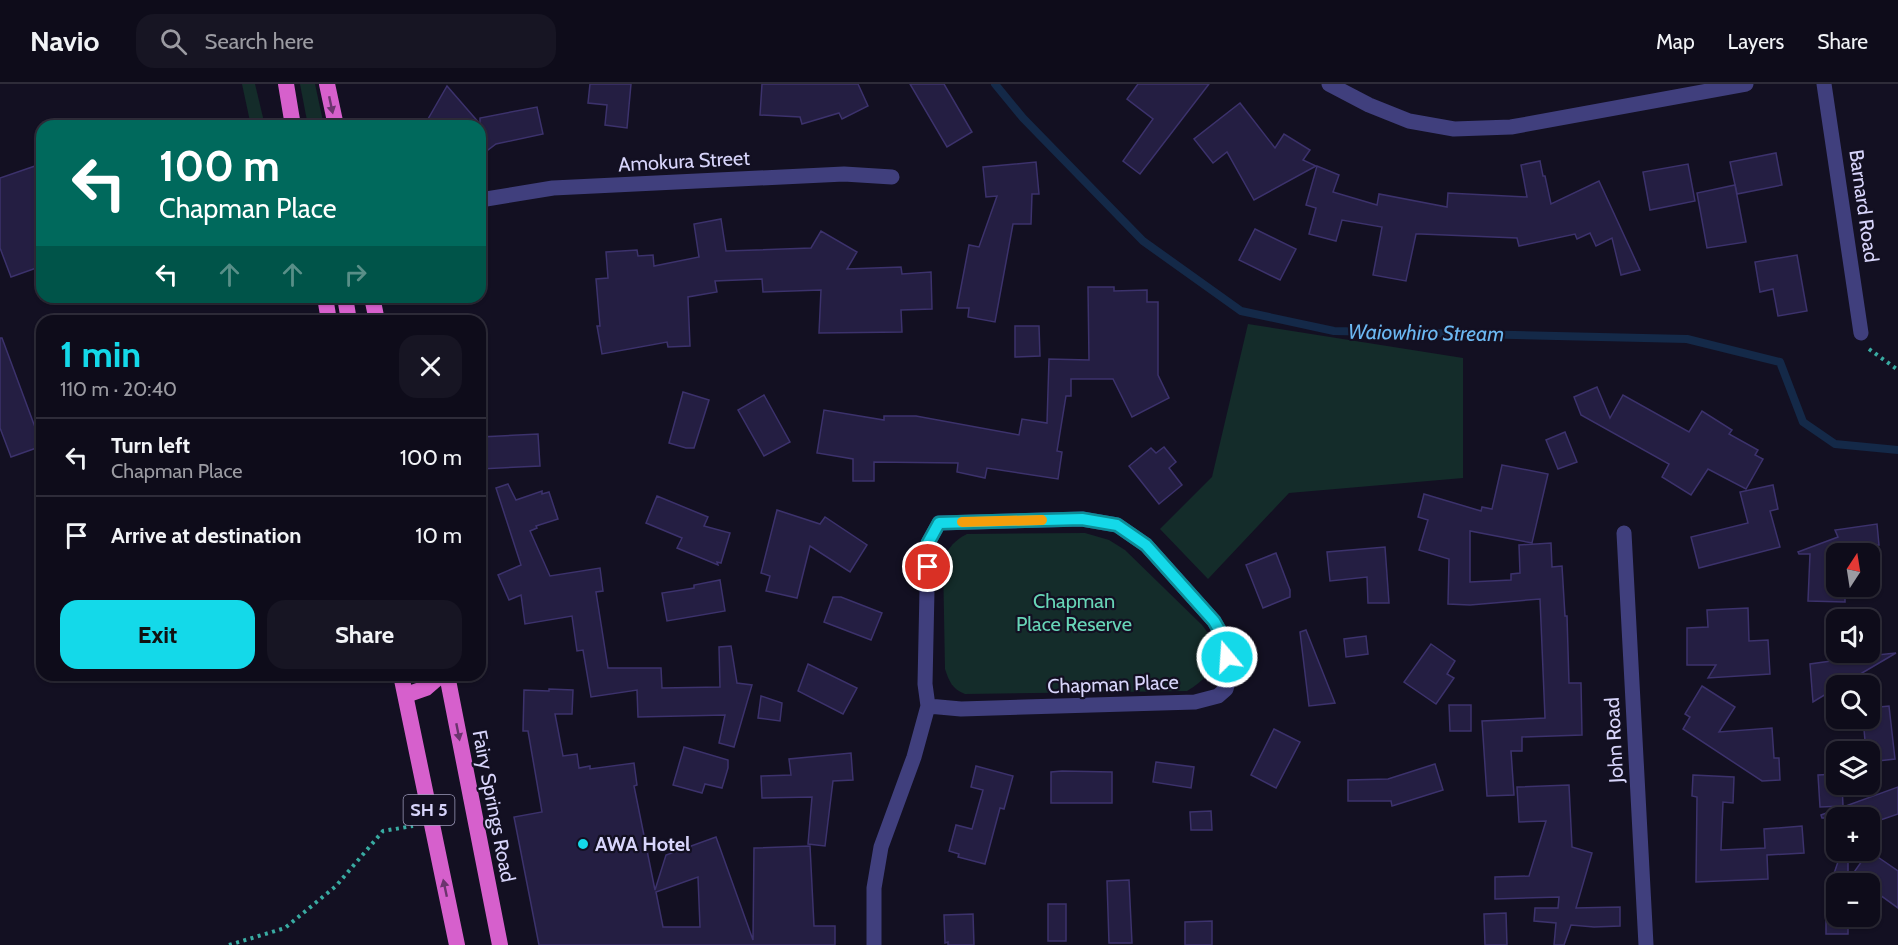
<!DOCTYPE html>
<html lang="en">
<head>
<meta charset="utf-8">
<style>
  body { margin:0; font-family:Cabin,sans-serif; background:#171523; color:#f1f3f6; height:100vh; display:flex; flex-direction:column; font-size:22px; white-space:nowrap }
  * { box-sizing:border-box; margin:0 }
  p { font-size:20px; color:#9b9ba2 }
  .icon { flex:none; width:33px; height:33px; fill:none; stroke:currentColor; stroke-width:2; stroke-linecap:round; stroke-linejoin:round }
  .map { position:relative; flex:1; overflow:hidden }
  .details { position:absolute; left:36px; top:231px; width:450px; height:366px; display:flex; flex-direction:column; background:#0e0c1a; border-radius:18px; box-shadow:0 2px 4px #0004,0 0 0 2px #2e2c39 }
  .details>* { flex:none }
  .hud { position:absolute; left:36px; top:36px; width:450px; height:183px; border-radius:18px; box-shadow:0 2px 4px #0004,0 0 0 2px #2e2c39; background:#00695c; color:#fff; overflow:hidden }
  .needle { width:39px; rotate:12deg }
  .buttons { position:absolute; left:1826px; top:459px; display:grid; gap:12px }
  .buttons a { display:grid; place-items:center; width:54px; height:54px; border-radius:12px; background:#0e0c1a; box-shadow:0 2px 4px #0004,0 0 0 2px #2e2c39; font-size:30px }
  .pin { position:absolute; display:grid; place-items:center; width:51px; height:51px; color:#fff; margin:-26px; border:3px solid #fff; border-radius:50%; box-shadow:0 2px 6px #0007 }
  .me { position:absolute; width:66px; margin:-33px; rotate:342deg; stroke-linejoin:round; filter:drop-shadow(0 0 4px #0008) }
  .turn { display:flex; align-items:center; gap:21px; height:126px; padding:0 24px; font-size:27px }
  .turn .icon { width:78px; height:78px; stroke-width:2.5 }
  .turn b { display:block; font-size:42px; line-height:51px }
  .lanes { display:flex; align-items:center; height:57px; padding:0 24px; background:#0003; justify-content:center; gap:30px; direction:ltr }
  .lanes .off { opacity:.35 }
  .round { display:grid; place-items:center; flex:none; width:63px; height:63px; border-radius:18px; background:#171523 }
  .head { display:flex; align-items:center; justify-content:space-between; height:102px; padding:0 24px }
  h1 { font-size:36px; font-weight:700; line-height:45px; color:#14d9e9 }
  .cta { display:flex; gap:12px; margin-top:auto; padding:12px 24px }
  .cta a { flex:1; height:69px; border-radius:18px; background:#14d9e9; color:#111; font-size:24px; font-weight:700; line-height:69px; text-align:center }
  .cta a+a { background:#171523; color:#f1f3f6 }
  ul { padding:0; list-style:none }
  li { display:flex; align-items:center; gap:18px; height:78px; padding:0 24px; border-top:2px solid #2e2c39 }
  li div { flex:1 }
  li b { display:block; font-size:22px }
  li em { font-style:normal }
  header { display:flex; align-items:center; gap:36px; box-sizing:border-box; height:84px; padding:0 30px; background:#0e0c1a; border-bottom:2px solid #2e2c39 }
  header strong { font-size:28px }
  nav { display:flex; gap:33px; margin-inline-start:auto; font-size:21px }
  .search { width:420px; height:54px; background:#171523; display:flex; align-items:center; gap:15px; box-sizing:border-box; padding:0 21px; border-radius:18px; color:#9b9ba2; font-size:22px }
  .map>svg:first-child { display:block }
</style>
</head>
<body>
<header>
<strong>Navio</strong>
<div class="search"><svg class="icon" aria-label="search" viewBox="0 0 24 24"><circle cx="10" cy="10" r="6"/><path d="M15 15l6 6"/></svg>Search here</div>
<nav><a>Map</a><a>Layers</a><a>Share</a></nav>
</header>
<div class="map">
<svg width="1898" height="861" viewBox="0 0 1898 861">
  <rect width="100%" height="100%" fill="#131022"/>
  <g fill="#142c2a">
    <path d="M 242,0 L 255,0 L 265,42 L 251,42 Z"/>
    <path d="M 300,0 L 315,0 L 324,42 L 308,42 Z"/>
    <path d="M 1248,240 L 1463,274 L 1463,394 L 1289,409 L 1208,495 L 1160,445 L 1212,393 Z"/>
    <path d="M 1085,449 L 1109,456 L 1125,466 L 1202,541 C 1225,569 1216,590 1187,607 L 965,610 C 952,605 949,597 945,585 L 943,475 C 949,463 955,456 967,450 Z"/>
  </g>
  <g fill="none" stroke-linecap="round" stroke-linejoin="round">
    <path stroke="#142948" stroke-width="8" d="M 995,0 L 1023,34 L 1143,157 L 1241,227 L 1334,247 L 1687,255 L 1780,278 L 1803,338 L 1835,360 L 1898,366"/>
  </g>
  <g fill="#241e42" stroke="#3c326c" stroke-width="1.5" fill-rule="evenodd">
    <path d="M 590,0 L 631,0 L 627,44 L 605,41 L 607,21 L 588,19 Z"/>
    <path d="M 762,0 L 858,0 L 868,22 L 842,35 L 839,29 L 802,40 L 800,33 L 760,31 Z"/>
    <path d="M 910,0 L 944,0 L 972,48 L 947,63 Z"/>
    <path d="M 1138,0 L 1209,0 L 1140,90 L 1123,77 L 1153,35 L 1127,15 Z"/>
    <path d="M 447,2 L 480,40 L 480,34 L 537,23 L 543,50 L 496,60 L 480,72 L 480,42 L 424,42 Z"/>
    <path d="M 1240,19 L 1275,64 L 1284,50 L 1310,66 L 1303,76 L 1316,82 L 1254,116 L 1227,68 L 1213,79 L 1194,55 Z"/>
    <path d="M 1776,69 L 1782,101 L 1737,110 L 1730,78 Z"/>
    <path d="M 1540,77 L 1543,92 L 1545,92 L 1551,120 L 1599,97 L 1640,186 L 1621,191 L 1612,154 L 1596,162 L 1590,149 L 1577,155 L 1575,150 L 1519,162 L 1517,154 L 1421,150 L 1416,150 L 1406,197 L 1373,191 L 1382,143 L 1342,136 L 1336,157 L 1309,150 L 1316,124 L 1306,121 L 1317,82 L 1339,91 L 1333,108 L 1377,121 L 1379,110 L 1447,123 L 1448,109 L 1527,113 L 1521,81 Z"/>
    <path d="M 1036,78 L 1039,110 L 1032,110 L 1031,140 L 1013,140 L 995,238 L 968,233 L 969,224 L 957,224 L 969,161 L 979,163 L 997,112 L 986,113 L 983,83 Z"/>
    <path d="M 1688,80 L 1695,117 L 1650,126 L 1643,88 Z"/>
    <path d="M 35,82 L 42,100 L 42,182 L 11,193 L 0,164 L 0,94 Z"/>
    <path d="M 1735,101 L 1746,158 L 1707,164 L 1697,109 Z"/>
    <path d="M 721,135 L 726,167 L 811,164 L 821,147 L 857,168 L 847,185 L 901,183 L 902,190 L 931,188 L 932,225 L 901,226 L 902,248 L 819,249 L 821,206 L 763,208 L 762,195 L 715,197 L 717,208 L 688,213 L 690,262 L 668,263 L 667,258 L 602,270 L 597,242 L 600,242 L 596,195 L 608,194 L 606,168 L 637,166 L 638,172 L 653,171 L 654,182 L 699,173 L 694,140 Z"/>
    <path d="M 1255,145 L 1296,165 L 1280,196 L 1239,176 Z"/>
    <path d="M 1797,171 L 1807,227 L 1778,232 L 1773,205 L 1760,208 L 1755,178 Z"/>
    <path d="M 1088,203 L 1114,203 L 1114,207 L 1147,206 L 1147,218 L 1158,218 L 1158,291 L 1169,314 L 1132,333 L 1113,295 L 1071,295 L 1071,312 L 1066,312 L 1057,367 L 1062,368 L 1058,395 L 987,384 L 985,394 L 957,388 L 958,379 L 874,378 L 874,397 L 853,397 L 853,375 L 817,369 L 824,326 L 884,336 L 884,332 L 916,332 L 1019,351 L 1022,335 L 1047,339 L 1049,275 L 1089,276 Z"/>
    <path d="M 1015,242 L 1039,242 L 1040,272 L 1015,273 Z"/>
    <path d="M 0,254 L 2,254 L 42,362 L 11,373 L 0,344 Z"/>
    <path d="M 1597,303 L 1610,334 L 1623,311 L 1689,348 L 1702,327 L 1732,346 L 1729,350 L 1758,366 L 1755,371 L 1763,375 L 1746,405 L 1708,385 L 1691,411 L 1662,393 L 1669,380 L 1581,331 L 1574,313 Z"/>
    <path d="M 683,308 L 709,316 L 694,364 L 686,364 L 669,359 Z"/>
    <path d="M 764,311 L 790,358 L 764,372 L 738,326 Z"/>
    <path d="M 1565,348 L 1577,378 L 1558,385 L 1546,356 Z"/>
    <path d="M 538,350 L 540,382 L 480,385 L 480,353 Z"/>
    <path d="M 1164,363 L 1176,378 L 1169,384 L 1182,401 L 1159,420 L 1129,382 L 1151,364 L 1156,369 Z"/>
    <path d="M 1502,381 L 1548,390 L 1532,459 L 1470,447 L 1470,498 L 1511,496 L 1511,490 L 1520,489 L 1519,461 L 1551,459 L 1552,483 L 1562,482 L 1565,532 L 1567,532 L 1569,599 L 1581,599 L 1582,651 L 1522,653 L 1522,667 L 1511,667 L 1514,711 L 1487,712 L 1482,637 L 1545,634 L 1540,515 L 1470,521 L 1448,520 L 1449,475 L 1419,466 L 1428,436 L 1418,433 L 1424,410 L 1481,427 L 1482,423 L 1492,425 Z"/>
    <path d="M 508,400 L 516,416 L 542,407 L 542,410 L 549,408 L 558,435 L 536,442 L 537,444 L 530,447 L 550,492 L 600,484 L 603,507 L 596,508 L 608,584 L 661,584 L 662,604 L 720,603 L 719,563 L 731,562 L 737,599 L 752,601 L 734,663 L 719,659 L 725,631 L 638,633 L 637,606 L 591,613 L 583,566 L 577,567 L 572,532 L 525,540 L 521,511 L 509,516 L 498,491 L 521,481 L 496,404 Z"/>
    <path d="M 1773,401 L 1778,425 L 1770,427 L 1780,463 L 1699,484 L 1691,453 L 1748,439 L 1740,408 Z"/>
    <path d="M 657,412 L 708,433 L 704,442 L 730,449 L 721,479 L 717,478 L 718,481 L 677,464 L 682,454 L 646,439 Z"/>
    <path d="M 777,426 L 820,440 L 825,433 L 867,461 L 850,488 L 810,462 L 797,514 L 766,507 L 770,492 L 761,489 Z"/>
    <path d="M 1877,440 L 1879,461 L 1859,463 L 1861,470 L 1836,470 L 1836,502 L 1845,502 L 1845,518 L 1808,517 L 1810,470 L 1799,470 L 1798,468 L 1838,453 L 1835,446 Z"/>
    <path d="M 1385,463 L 1389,519 L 1368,519 L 1367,493 L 1330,497 L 1327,468 Z"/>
    <path d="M 1276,469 L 1290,506 L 1290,513 L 1263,524 L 1246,481 Z"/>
    <path d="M 720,496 L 725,527 L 667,537 L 662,509 L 694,504 L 694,501 Z"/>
    <path d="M 833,513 L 841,513 L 882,529 L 871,556 L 824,538 Z"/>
    <path d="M 1748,524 L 1749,557 L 1768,556 L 1770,590 L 1708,594 L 1716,581 L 1687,581 L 1687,544 L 1708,543 L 1707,526 Z"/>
    <path d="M 1849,526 L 1855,536 L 1836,536 L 1836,560 L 1825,541 Z"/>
    <path d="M 1306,546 L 1335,619 L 1309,622 L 1300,548 Z"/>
    <path d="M 1366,552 L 1368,570 L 1346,573 L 1344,555 Z"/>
    <path d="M 1869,559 L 1877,571 L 1896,569 L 1840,602 L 1836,602 L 1836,604 L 1813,618 L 1810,580 L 1846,575 L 1841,568 L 1869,568 Z"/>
    <path d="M 1431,560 L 1455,577 L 1447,590 L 1454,594 L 1436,620 L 1404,598 Z"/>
    <path d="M 808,580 L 857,604 L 843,630 L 798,607 Z"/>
    <path d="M 1702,602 L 1735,623 L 1719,648 L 1772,644 L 1774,674 L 1779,674 L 1780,696 L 1762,697 L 1683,645 L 1690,633 L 1685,630 Z"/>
    <path d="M 549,605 L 573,606 L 572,630 L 555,630 L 563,672 L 577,670 L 579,684 L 590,682 L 590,685 L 634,679 L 637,701 L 634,702 L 655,806 L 666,771 L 716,753 L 753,856 L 754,764 L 810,762 L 814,842 L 835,842 L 835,861 L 539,861 L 514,733 L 542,728 L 528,647 L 523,647 L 524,606 L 549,607 ZM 698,793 L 700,843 L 663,843 L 656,808 Z"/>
    <path d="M 761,612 L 782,619 L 780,637 L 758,634 Z"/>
    <path d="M 1449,621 L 1471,621 L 1471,647 L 1450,647 Z"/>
    <path d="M 1889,622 L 1895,675 L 1869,678 L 1869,668 L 1866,668 L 1863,634 L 1869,634 L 1869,624 Z"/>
    <path d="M 1274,645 L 1300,658 L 1276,704 L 1251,691 Z"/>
    <path d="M 684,663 L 728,676 L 728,684 L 722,704 L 705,700 L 702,709 L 673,701 Z"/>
    <path d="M 851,669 L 853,696 L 833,697 L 825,762 L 808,760 L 812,713 L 762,714 L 761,692 L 791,691 L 789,675 Z"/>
    <path d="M 1156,678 L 1194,683 L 1191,704 L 1153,698 Z"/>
    <path d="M 1435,680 L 1443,706 L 1392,722 L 1391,717 L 1348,717 L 1348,696 L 1388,695 Z"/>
    <path d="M 976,682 L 1013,692 L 1004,725 L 1000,724 L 985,780 L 958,773 L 959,770 L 949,767 L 956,741 L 972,745 L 983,706 L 971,703 Z"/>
    <path d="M 1062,687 L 1112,688 L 1112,719 L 1051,719 L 1051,688 Z"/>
    <path d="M 1836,690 L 1836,700 L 1842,700 L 1843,722 L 1820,723 L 1818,691 Z"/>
    <path d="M 1693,691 L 1734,693 L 1733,719 L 1723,718 L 1721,766 L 1765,764 L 1764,745 L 1802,742 L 1804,769 L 1767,771 L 1768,795 L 1696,798 L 1697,713 L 1692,712 Z"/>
    <path d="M 1569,701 L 1572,763 L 1592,769 L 1576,824 L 1620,823 L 1620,842 L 1594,843 L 1571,841 L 1564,861 L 1554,861 L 1556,839 L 1534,837 L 1535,824 L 1558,824 L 1559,813 L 1495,815 L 1495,793 L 1529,792 L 1546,737 L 1519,738 L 1517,703 Z"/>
    <path d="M 1898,703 L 1898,730 L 1869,740 L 1869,734 L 1822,734 L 1821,731 Z"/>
    <path d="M 1211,727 L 1212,746 L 1191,746 L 1190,728 Z"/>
    <path d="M 1842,766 L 1848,766 L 1848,800 L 1836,800 L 1836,832 L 1848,832 L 1848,850 L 1826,850 L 1826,813 Z"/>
    <path d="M 1869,767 L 1898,787 L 1898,824 L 1869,803 L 1869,800 L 1864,800 L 1852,791 Z"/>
    <path d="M 1129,796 L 1132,859 L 1109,859 L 1107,797 Z"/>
    <rect x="1048" y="820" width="18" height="37"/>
    <path d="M 1506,829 L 1507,861 L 1485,861 L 1484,830 Z"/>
    <path d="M 973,830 L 974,861 L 948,861 L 948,858 L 945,859 L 944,831 Z"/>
    <path d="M 1212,837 L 1212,861 L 1185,861 L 1185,838 Z"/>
  </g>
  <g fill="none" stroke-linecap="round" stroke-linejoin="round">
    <g stroke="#39aba2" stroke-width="4" stroke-dasharray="3 4.5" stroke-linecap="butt">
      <path d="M 1869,265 L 1898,286"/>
      <path d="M 229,861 L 285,844 L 336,802 L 383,747 L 413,742"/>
    </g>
    <g stroke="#403f7d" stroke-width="15">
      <path d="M 1329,0 L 1369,21 L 1409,37 L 1454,45 L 1511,43 L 1746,0"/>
      <path d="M 1824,0 L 1861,249"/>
      <path d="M 480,116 L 553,104 L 844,90 L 892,93"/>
      <path d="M 1624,449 L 1646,861"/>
      <path d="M 874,861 L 874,804 L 881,763 L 914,673 L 928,622 L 925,600 L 928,459 L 939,439 L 1082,435 L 1117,441 L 1146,461 L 1214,537 L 1225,556 L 1230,590 L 1226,605 L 1218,612 L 1195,618 L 961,625 L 928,622"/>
    </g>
    <g stroke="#d660cc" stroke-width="16">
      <path d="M 286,0 L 293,42"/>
      <path d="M 327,0 L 336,42"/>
      <path d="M 325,213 L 329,237"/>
      <path d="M 345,213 L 349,237"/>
      <path d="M 372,213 L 377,237"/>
      <path d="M 401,591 L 457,861"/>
      <path d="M 447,591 L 500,861"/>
      <path d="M 406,611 L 426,604 L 441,591"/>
    </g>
  </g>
  <defs><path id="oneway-solid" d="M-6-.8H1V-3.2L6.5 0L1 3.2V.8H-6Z" transform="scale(1.5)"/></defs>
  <g fill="#6b346e">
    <use href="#oneway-solid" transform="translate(331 21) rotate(78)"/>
    <use href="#oneway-solid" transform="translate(458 648) rotate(79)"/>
    <use href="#oneway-solid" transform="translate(445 804) rotate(-102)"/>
  </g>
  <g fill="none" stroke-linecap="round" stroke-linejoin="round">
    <defs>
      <path id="route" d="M 928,483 L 928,459 L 939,439 L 1082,435 L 1117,441 L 1146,461 L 1214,537 L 1225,556 L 1227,573"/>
    </defs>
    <use href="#route" stroke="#0d8d97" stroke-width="15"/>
    <use href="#route" stroke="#14d9e9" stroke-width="10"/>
    <path stroke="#f59e0b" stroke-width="10" d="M 962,438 L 1042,436"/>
  </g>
  <circle fill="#14d9e9" stroke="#131022" stroke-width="2" cx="583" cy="760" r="6"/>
  <g text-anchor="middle" stroke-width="4.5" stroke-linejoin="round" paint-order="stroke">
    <rect fill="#131022" stroke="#9d9aba" stroke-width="1.5" x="403.5" y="711" width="51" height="30" rx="4.5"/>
    <g font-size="18" font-weight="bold" fill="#d8d5fb">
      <text x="429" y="732">SH 5</text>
    </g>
    <g font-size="20" fill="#d8d5fb" stroke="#131022">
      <text transform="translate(684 77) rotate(-3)" y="7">Amokura Street</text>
      <text transform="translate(1864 122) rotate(82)" y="7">Barnard Road</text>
      <text transform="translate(1113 600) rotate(-2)" y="7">Chapman Place</text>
      <text transform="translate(1614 656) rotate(-93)" y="7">John Road</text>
      <text transform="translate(494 722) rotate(79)" y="7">Fairy Springs Road</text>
    </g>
    <g font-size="20" fill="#67d5b7" stroke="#131022">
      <text x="1074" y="524">Chapman<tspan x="1074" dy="23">Place Reserve</tspan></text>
    </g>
    <g font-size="20" font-weight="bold" fill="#d8d5fb" stroke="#131022" text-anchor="start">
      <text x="595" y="767">AWA Hotel</text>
    </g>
    <g font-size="21" font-style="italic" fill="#6cb8f2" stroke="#131022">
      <text transform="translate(1426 249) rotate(1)" y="7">Waiowhiro Stream</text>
    </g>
  </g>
</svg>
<div class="buttons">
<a><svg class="needle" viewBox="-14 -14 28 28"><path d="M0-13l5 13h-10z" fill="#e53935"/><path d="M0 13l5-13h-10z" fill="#9b9ba2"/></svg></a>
<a><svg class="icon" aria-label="sound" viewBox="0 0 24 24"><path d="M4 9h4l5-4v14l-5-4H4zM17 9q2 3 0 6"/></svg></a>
<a><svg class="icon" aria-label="search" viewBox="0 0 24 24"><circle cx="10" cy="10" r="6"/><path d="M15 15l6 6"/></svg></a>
<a><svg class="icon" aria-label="layers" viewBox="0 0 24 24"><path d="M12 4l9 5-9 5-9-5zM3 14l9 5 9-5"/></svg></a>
<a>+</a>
<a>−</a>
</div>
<div class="pin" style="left:928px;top:483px;background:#d93025"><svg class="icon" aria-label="arrive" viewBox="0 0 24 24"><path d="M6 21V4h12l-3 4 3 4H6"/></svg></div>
<svg class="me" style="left:1227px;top:573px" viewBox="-20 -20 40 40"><circle r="17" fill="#14d9e9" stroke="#fff" stroke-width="3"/><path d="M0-11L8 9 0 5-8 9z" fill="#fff"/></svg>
<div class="hud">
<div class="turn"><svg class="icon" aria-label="left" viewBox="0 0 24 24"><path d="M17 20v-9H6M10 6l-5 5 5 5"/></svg><div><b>100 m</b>Chapman Place</div></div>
<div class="lanes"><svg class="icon" aria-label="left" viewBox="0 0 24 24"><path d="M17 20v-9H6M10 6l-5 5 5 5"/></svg><svg class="icon off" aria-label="ahead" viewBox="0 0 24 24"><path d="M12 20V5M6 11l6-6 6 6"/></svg><svg class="icon off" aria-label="ahead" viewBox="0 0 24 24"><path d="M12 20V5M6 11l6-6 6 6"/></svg><svg class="icon off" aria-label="right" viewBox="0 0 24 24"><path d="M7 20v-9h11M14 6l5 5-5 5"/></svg></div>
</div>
<section class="details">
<div class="head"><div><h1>1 min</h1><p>110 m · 20:40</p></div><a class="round"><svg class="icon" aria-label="close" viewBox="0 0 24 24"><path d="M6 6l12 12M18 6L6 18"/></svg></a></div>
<ul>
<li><svg class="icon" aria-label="left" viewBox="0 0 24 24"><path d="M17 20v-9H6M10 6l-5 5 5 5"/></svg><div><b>Turn left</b><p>Chapman Place</p></div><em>100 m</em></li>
<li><svg class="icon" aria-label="arrive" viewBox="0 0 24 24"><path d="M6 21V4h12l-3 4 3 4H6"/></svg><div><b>Arrive at destination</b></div><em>10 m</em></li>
</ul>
<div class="cta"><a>Exit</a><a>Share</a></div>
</section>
</div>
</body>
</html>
